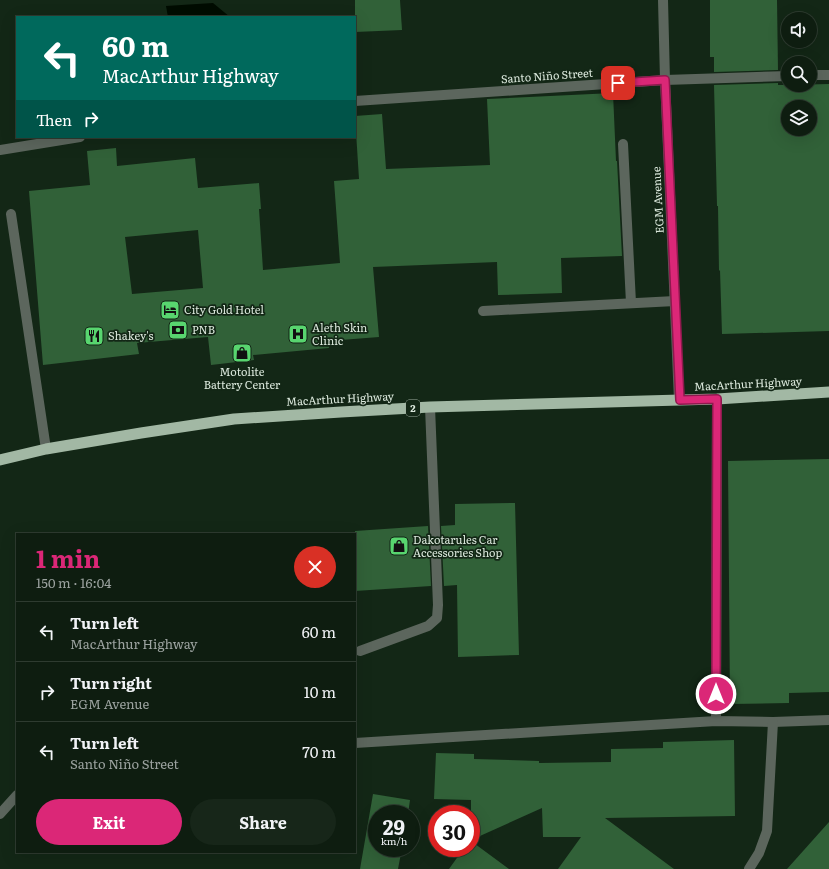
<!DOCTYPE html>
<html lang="en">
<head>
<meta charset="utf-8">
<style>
  body { margin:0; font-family:Literata,serif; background:#172619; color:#f1f3f6; height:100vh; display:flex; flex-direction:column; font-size:15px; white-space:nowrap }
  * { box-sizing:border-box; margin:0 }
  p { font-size:13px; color:#9ba29f }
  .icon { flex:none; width:22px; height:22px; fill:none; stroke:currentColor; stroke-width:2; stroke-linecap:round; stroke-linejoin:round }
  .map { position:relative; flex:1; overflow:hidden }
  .details { position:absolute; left:16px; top:533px; width:340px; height:320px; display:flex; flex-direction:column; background:#0e1d10; border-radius:0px; box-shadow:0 4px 16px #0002,0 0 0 1px #2e3b30 }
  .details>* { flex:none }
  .banner { position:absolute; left:16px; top:16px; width:340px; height:122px; border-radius:0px; box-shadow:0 4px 16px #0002,0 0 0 1px #2e3b30; background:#00695c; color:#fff; overflow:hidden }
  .controls { position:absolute; left:781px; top:12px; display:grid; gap:8px }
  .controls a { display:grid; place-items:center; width:36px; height:36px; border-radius:50%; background:#0e1d10; box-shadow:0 4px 16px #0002,0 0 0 1px #2e3b30; font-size:20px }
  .speed { position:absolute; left:368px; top:805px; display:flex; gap:8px; font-size:20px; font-weight:700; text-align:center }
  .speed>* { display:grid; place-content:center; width:52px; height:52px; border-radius:50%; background:#0e1d10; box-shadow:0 4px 16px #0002,0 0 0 1px #2e3b30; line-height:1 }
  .speed small { font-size:10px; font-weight:400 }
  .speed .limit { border:6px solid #d22; background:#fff; color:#111 }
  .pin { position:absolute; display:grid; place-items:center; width:34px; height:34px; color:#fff; margin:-17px; border-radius:8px; box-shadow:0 2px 6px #0006 }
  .me { position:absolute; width:44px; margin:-22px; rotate:0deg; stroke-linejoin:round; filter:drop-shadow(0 0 3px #0008) }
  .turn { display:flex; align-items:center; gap:14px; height:84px; padding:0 20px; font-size:18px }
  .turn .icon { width:52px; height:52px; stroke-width:2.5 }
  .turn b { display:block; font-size:28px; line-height:34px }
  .then { display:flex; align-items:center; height:38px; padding:0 20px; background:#0003; gap:8px; font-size:15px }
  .round { display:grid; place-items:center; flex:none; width:42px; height:42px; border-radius:21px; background:#172619 }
  .summary { display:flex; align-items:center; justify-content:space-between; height:68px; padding:0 20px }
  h1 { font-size:24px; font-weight:700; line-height:30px; color:#db2777 }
  .primary-button { display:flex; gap:8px; margin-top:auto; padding:8px 20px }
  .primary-button a { flex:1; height:46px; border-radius:24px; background:#db2777; color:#fff; font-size:16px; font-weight:700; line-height:46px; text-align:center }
  .primary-button a+a { background:#172619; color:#f1f3f6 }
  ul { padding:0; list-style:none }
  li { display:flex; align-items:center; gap:12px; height:60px; padding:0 20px; border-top:1px solid #2e3b30 }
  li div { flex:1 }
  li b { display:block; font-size:15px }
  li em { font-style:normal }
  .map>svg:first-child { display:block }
</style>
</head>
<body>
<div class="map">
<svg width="829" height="869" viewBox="0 0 829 869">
  <rect width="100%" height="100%" fill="#132716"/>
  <path fill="#000c00" d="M 213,3 L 230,17 L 168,17 L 166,6 Z"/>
  <g fill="#316138" fill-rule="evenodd">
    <path d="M 355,0 L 400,0 L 402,30 L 355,32 Z"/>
    <path d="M 710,0 L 777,0 L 778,70 L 714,72 L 714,57 L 710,57 Z"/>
    <path d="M 778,83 L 778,85 L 788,85 L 829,84 L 829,331 L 722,334 L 720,270 L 719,271 L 718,206 L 717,206 L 714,85 ZM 788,107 L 810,107 L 810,129 L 788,129 Z"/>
    <path d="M 613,93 L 616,161 L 617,161 L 622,256 L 561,258 L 562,293 L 498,295 L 497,262 L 373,267 L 379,337 L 328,341 L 329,348 L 253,355 L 254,360 L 211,365 L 208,337 L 137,343 L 139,354 L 43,365 L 29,191 L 90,185 L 87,151 L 116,148 L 117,166 L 195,158 L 198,188 L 259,183 L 261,209 L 259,209 L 263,270 L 340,263 L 334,181 L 359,179 L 355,116 L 382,114 L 386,169 L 490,165 L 487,99 ZM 198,230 L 203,288 L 132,294 L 125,237 Z"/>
    <path d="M 829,459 L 829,692 L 789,693 L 789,703 L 730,704 L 728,461 Z"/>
    <path d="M 515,503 L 519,655 L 458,657 L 457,585 L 444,586 L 441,526 L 455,525 L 455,504 Z"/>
    <path d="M 428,526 L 431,586 L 355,591 L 355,531 Z"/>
    <path d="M 734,740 L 735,816 L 605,818 L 674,869 L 558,869 L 581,837 L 543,837 L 542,808 L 471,840 L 471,800 L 434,799 L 436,753 L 474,754 L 474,759 L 539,761 L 539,763 L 611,762 L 611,749 L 663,748 L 663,742 Z"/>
    <path d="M 373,794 L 410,800 L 408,814 L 377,814 L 377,848 L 402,848 L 398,869 L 360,869 Z"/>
    <path d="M 829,822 L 829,869 L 787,869 Z"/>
    <path d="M 471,841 L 509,869 L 449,869 L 464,848 L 471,848 Z"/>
  </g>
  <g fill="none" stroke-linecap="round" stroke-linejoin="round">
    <g stroke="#5c665d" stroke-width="10">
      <path d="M 623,144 L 631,303"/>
      <path d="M 11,214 L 46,449"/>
      <path d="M 483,311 L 675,301"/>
      <path d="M 360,651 L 428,626 L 437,618 L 438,605 L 430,407"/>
    </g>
    <g stroke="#5c665d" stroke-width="10">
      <path d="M 663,0 L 665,80 L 679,400"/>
      <path d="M 810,75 L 829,75"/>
      <path d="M 355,101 L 665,80 L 788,76"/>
      <path d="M 0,150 L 80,137"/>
      <path d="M 716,721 L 717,399"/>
      <path d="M 355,743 L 716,721 L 773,722 L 829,720"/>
      <path d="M 0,814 L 17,795"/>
      <path d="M 749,869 L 759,853 L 767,831 L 773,722"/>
    </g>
    <path stroke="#a2b8a4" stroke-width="11" d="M 0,460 L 46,449 L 141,433 L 234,419 L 341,412 L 430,407 L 717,399 L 829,392"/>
  </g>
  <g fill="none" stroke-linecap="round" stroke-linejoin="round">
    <defs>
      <path id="route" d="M 618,83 L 665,80 L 680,400 L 717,399 L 716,694"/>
    </defs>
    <use href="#route" stroke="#8e194d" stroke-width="10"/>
    <use href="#route" stroke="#db2777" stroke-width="7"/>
  </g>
  <defs>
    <symbol id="hotel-square" viewBox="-11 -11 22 22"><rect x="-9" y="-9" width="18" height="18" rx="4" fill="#58d56f" stroke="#132716"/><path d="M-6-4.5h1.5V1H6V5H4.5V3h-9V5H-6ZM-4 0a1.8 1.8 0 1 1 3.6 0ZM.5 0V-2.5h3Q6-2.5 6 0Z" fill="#111"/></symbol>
    <symbol id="bank-square" viewBox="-11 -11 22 22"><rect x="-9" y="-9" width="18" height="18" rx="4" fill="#58d56f" stroke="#132716"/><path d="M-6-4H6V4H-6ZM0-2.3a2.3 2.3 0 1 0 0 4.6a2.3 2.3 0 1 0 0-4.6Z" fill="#111"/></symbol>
    <symbol id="hospital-square" viewBox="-11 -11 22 22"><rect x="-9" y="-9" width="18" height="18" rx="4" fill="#58d56f" stroke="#132716"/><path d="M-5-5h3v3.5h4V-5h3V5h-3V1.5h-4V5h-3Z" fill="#111"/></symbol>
    <symbol id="restaurant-square" viewBox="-11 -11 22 22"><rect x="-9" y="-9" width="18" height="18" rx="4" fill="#58d56f" stroke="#132716"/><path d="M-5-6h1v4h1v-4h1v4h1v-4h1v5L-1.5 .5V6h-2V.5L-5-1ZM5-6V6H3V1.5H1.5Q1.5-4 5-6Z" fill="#111"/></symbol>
    <symbol id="shop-square" viewBox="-11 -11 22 22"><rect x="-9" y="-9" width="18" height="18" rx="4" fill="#58d56f" stroke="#132716"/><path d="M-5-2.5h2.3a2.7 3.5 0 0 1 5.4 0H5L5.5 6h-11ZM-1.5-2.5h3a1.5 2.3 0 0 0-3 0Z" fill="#111"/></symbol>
  </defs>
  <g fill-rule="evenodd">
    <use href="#hotel-square" x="159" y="299" width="22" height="22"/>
    <use href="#bank-square" x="167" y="319" width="22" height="22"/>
    <use href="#hospital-square" x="287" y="323" width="22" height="22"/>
    <use href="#restaurant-square" x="83" y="325" width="22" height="22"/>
    <use href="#shop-square" x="231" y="342" width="22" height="22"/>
    <use href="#shop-square" x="388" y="535" width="22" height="22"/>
  </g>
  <g text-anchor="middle" stroke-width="3.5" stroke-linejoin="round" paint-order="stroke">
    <rect fill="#132716" stroke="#a0afa1" stroke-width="1" x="406" y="400" width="14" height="16" rx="3"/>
    <g font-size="10" font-weight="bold" fill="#dce9dd">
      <text x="413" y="412">2</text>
    </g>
    <g font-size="11" fill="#dce9dd" stroke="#132716">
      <text transform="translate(547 76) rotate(-4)" y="4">Santo Niño Street</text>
      <text transform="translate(658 200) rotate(-93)" y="4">EGM Avenue</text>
      <text transform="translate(748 384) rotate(-3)" y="4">MacArthur Highway</text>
      <text transform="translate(340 399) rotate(-3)" y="4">MacArthur Highway</text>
    </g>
    <g font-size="11" fill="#dce9dd" stroke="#132716" text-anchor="start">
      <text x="184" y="314">City Gold Hotel</text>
      <text x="312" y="332">Aleth Skin<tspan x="312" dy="13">Clinic</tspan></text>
      <text x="192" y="334">PNB</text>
      <text x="108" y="340">Shakey's</text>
      <text x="242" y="376" text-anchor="middle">Motolite<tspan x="242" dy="13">Battery Center</tspan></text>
      <text x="413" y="544">Dakotarules Car<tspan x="413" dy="13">Accessories Shop</tspan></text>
    </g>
  </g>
</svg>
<div class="controls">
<a><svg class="icon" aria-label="sound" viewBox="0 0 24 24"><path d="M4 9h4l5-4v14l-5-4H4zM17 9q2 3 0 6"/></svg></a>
<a><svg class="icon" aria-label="search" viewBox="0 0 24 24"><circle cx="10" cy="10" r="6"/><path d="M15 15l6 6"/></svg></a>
<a><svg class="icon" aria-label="layers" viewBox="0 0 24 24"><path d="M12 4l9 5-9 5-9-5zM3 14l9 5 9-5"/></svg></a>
</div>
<div class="speed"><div>29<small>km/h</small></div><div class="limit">30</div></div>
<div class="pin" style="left:618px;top:83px;background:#d93025"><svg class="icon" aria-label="arrive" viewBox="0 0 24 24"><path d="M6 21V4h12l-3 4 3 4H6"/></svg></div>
<svg class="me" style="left:716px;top:694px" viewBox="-20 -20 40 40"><circle r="17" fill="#db2777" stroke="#fff" stroke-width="3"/><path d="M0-11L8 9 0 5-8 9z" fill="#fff"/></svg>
<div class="banner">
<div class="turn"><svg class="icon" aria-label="left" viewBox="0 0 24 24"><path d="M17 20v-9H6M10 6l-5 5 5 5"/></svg><div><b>60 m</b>MacArthur Highway</div></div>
<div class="then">Then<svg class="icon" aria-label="right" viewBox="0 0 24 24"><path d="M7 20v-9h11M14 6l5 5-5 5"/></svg></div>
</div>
<section class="details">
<div class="summary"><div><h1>1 min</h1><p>150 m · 16:04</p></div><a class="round" style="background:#d93025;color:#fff"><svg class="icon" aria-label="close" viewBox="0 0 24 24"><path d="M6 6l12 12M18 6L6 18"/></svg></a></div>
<ul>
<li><svg class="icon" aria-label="left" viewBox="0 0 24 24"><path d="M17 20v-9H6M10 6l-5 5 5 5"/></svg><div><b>Turn left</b><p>MacArthur Highway</p></div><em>60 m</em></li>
<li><svg class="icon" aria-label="right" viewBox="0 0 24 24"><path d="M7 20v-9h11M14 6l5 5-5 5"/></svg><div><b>Turn right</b><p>EGM Avenue</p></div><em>10 m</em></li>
<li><svg class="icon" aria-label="left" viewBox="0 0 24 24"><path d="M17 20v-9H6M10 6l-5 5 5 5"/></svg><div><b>Turn left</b><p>Santo Niño Street</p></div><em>70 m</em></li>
</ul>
<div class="primary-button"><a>Exit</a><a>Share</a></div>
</section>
</div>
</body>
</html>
